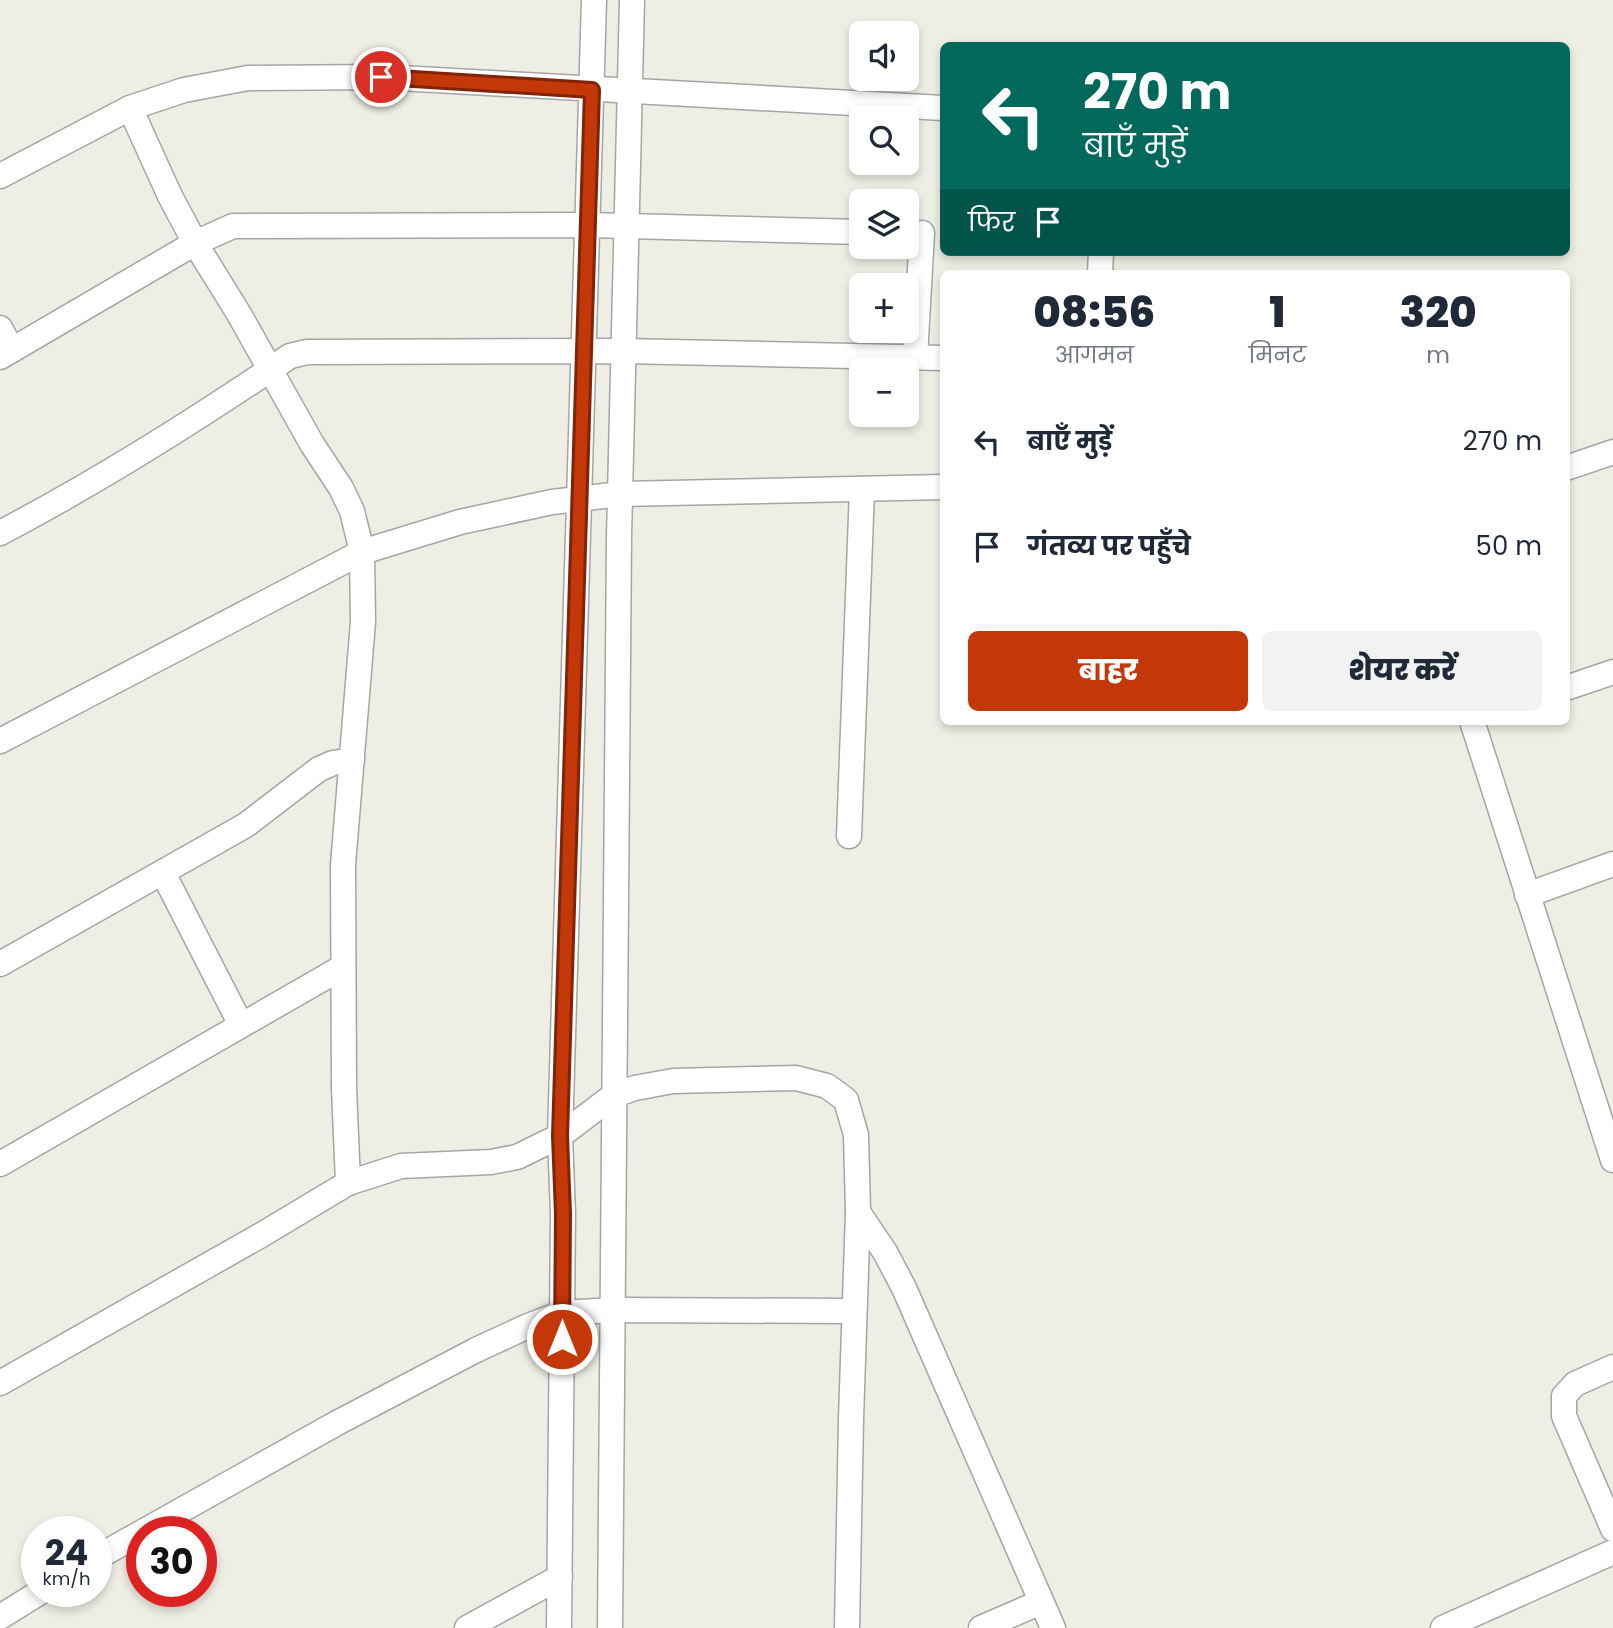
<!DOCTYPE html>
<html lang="hi">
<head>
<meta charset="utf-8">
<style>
  body { margin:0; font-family:Poppins,"Noto Sans Devanagari",sans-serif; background:#f2f2f3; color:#1f2937; height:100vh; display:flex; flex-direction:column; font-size:26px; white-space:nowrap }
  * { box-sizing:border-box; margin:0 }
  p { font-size:23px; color:#747a83 }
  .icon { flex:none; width:38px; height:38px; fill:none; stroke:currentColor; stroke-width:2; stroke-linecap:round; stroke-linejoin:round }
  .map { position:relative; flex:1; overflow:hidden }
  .details { position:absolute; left:940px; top:270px; width:630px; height:455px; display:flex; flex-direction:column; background:#fff; border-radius:10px; box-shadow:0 4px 10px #0003 }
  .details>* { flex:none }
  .hud { position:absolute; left:940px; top:42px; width:630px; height:214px; border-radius:10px; box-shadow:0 4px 10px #0003; background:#00695c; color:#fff; overflow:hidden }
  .controls { position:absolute; left:849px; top:21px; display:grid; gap:14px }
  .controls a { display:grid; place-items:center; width:70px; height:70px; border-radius:10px; background:#fff; box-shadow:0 4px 10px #0003; font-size:35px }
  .speed { position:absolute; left:21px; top:1516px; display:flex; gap:14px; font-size:35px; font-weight:700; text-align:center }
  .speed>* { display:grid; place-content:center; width:91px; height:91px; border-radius:50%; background:#fff; box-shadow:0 4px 10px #0003; line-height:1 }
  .speed small { font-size:18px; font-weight:400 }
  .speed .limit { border:10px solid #d22; background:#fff; color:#111 }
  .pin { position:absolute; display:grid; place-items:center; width:60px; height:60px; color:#fff; margin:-30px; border:4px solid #fff; border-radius:50%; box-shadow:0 2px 7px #0007 }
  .me { position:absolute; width:77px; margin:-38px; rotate:0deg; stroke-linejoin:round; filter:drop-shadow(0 0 5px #0008) }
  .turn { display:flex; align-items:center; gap:24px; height:147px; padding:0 28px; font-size:32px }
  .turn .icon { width:91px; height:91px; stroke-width:2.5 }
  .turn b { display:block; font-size:49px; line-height:60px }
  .then { display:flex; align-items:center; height:66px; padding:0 28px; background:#0003; gap:14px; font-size:26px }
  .eta { display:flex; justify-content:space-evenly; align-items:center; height:119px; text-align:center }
  .eta b { font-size:42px; font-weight:800; line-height:49px }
  .action { display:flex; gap:14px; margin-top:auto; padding:14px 28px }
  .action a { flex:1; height:80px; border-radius:10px; background:#c33709; color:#fff; font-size:28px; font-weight:800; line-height:80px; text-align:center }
  .action a+a { background:#f2f2f3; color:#1f2937 }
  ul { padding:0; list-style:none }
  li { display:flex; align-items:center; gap:21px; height:105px; padding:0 28px }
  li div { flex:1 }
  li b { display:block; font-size:26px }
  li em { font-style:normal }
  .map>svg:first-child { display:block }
</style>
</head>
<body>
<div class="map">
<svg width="1613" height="1628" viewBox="0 0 1613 1628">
  <rect width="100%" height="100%" fill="#efeee5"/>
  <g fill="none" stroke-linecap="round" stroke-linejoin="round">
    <defs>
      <g id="minor">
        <path d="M 130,108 L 170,196 L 195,243 L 239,314 L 312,444 L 341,488 L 352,511 L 362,552 L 363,622 L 343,865 L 344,1088 L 348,1183"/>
        <path d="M 0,176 L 130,108 L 184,90 L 248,78 L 381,77 L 943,108"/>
        <path d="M 1100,273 L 1101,252"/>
        <path d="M 0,328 L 12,350"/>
        <path d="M 0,357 L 195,243 L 233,226 L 588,225 L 861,232"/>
        <path d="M 915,357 L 922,233"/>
        <path d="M 1566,468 L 1613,452"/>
        <path d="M 0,533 C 101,480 196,420 290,356 L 307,352 L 623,351 L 943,358"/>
        <path d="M 1566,688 L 1613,672"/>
        <path d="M 1472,721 L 1613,1160"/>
        <path d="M 0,741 L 362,552 L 460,522 L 552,502 L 621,494 L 943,487"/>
        <path d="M 849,836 L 862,489"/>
        <path d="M 163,873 L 241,1025"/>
        <path d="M 1527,895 L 1613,864"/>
        <path d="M 0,964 L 246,825 L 319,769 L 333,763 L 352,760"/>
        <path d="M 0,1164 L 343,967"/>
        <path d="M 858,1212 L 885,1252 L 904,1288 L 1053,1628"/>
        <path d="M 1613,1367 L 1575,1384 L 1564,1396 L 1564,1416 L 1613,1529"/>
        <path d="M 0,1383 L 263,1234 L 348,1183 L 401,1166 L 491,1162 L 517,1157 L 560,1136 L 614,1095 L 635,1088 L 673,1081 L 796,1078 L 827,1086 L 846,1100 L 856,1135 L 858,1212 L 851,1419 L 847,1628"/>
        <path d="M 96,1558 L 337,1423 L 476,1350 L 528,1326 L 562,1313 L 613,1310 L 854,1311"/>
        <path d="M 0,1617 L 42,1591"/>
        <path d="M 467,1628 L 560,1577"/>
        <path d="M 559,1628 L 563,1214 L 560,1136 L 594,0"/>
        <path d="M 610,1628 L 619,537 L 632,0"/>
        <path d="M 981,1628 L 1041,1602"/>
        <path d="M 1443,1628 L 1613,1552"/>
      </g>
    </defs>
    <use href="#minor" stroke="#a5a5a5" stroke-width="27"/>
    <use href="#minor" stroke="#fff" stroke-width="24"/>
  </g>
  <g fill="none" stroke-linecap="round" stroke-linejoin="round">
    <defs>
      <path id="route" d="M 381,77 L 592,90 L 560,1136 L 563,1214 L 562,1339"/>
    </defs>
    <use href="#route" stroke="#7f2406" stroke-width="18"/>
    <use href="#route" stroke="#c33709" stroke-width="12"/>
  </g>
</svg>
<div class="controls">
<a><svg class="icon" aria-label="sound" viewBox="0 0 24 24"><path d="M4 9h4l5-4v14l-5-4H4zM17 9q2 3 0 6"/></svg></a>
<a><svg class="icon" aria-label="search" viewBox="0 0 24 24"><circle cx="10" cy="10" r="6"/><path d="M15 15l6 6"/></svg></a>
<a><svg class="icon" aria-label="layers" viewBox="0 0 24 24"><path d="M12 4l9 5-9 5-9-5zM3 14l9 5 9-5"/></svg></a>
<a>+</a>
<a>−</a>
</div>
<div class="speed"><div>24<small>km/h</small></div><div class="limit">30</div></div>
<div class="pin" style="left:381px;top:77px;background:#d93025"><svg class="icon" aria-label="arrive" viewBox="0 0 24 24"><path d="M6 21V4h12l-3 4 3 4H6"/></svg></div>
<svg class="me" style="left:562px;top:1339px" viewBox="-20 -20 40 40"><circle r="17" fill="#c33709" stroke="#fff" stroke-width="3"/><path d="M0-11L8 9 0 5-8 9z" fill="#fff"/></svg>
<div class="hud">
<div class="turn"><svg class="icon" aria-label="left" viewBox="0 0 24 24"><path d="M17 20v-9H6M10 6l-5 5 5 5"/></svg><div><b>270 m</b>बाएँ मुड़ें</div></div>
<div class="then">फिर<svg class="icon" aria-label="arrive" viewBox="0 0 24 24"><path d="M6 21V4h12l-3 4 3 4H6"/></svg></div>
</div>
<section class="details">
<div class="eta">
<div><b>08:56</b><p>आगमन</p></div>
<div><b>1</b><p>मिनट</p></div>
<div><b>320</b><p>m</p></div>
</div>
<ul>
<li><svg class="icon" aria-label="left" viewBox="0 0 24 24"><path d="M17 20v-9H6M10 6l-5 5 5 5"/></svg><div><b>बाएँ मुड़ें</b></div><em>270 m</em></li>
<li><svg class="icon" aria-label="arrive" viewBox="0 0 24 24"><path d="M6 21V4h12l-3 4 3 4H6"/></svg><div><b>गंतव्य पर पहुँचे</b></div><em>50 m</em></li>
</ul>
<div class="action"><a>बाहर</a><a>शेयर करें</a></div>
</section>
</div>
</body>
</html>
